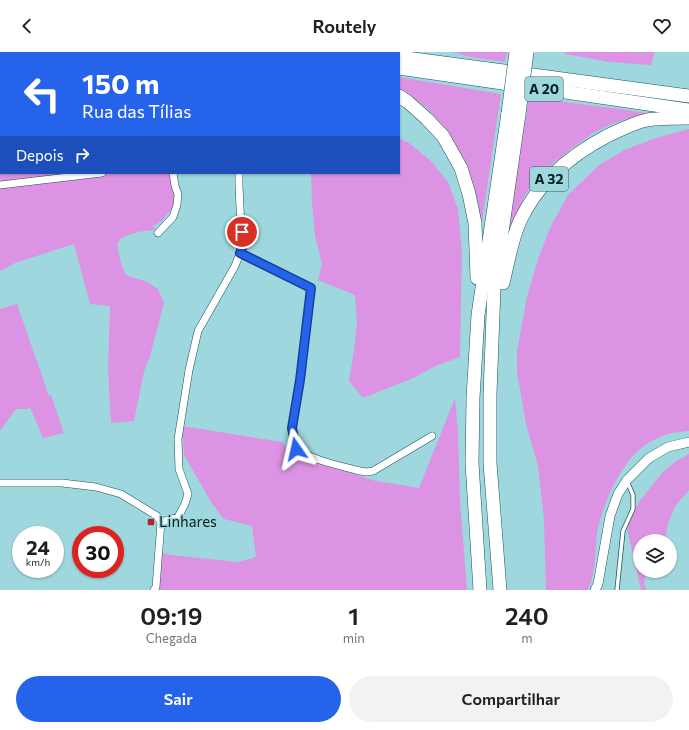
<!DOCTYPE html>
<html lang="pt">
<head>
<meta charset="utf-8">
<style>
  body { margin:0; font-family:Commissioner,sans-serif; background:#f2f2f2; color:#202124; height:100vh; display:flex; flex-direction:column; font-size:15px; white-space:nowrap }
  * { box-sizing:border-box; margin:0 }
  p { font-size:13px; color:#757577 }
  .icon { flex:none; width:22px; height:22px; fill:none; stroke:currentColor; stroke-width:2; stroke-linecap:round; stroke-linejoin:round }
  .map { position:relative; height:538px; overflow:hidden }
  .side { display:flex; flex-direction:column; background:#fff; flex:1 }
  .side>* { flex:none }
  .guide { position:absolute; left:0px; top:0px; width:400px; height:122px; box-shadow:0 1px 3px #0004; background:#2563eb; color:#fff; overflow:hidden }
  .tools { position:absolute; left:633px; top:482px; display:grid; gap:8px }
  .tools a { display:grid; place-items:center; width:44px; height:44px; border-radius:50%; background:#fff; box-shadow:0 1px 3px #0004; font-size:20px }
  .speed { position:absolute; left:12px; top:474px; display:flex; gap:8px; font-size:20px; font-weight:700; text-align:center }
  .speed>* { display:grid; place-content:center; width:52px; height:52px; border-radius:50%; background:#fff; box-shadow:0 1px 3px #0004; line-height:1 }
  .speed small { font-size:10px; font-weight:400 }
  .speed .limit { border:6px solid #d22; background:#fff; color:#111 }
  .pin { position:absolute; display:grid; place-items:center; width:34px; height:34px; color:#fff; margin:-17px; border:2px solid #fff; border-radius:50%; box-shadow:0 1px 4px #0007 }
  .me { position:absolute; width:44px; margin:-22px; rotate:349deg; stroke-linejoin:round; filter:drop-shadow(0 0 3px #0008) }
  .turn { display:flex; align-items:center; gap:14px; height:84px; padding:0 16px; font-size:18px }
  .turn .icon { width:52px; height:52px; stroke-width:2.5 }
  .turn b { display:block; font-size:28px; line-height:34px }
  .then { display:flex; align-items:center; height:38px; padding:0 16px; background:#0003; gap:8px; font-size:15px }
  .eta { display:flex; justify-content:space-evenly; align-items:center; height:68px; text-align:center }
  .eta b { font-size:24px; font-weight:600; line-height:28px }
  .button { display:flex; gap:8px; margin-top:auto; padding:8px 16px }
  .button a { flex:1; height:46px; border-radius:24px; background:#2563eb; color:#fff; font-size:16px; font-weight:600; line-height:46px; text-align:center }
  .button a+a { background:#f2f2f2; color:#202124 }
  header { display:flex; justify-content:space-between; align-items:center; height:52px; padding:0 16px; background:#fff; font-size:18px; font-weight:600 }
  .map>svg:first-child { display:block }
</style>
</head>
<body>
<header><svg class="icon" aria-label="back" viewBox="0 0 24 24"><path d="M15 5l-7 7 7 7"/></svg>Routely<svg class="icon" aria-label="heart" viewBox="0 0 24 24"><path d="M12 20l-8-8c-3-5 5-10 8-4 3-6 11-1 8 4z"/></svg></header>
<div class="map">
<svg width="689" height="538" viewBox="0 0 689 538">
  <rect width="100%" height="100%" fill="#9ed8de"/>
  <g fill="#dc93e3">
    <path d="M 452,0 L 507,0 L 505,10 L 471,5 Z"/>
    <path d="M 564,0 L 655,0 L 651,13 L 609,10 L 566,2 Z"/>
    <path d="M 399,25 L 501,42 L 481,176 L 463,112 L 448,79 L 426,55 L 399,36 Z"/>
    <path d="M 529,45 L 648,61 L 614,71 L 593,81 L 572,96 L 545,118 L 525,143 L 512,173 L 509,173 Z"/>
    <path d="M 0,61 L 1,61 L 1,121 L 170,121 L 174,138 L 174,154 L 162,169 L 153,174 L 156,178 L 137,180 L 121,186 L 117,193 L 121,211 L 126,223 L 134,226 L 145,229 L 158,237 L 164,251 L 150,304 L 144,320 L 134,369 L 111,371 L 108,317 L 110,254 L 90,252 L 74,192 L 15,211 L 0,219 Z"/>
    <path d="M 689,77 L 689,379 C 682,380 675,380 668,382 C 637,392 623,413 610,441 C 605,453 599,468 597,481 C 595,500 596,520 588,538 L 546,538 L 544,468 L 538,414 L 526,372 L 517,320 L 517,299 L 527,245 L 538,207 L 551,174 L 568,143 L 598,114 L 624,98 L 656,86 Z"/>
    <path d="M 399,86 L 409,91 L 431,109 L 448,130 L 458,157 L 462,199 L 460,305 L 436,314 L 411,327 L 363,346 L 349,329 L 354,298 L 357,271 L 355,243 L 318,228 L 322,212 L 315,184 L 312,151 L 311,121 L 399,121 Z"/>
    <path d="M 17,252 L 49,344 L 51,343 L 64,381 L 43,386 L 30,355 L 27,357 L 16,357 L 0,379 L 0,257 Z"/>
    <path d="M 455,346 L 458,381 L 460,449 L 467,538 L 158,538 L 158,500 L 171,503 L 238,510 L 256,505 L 252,474 L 224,467 L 211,450 L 184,403 L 182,374 L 282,390 L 292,402 L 307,407 L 376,429 L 419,436 Z"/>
    <path d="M 689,402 L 689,438 L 675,454 L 668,472 L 665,489 L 640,489 L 640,519 L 646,519 L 644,532 L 647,538 L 642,538 L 640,534 L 627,476 L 631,465 L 639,450 L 661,422 L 676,409 Z"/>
  </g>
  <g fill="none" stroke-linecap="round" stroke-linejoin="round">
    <defs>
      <path id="service" d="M 617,538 L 623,479 L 633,457 L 633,443 L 627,429"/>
      <g id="minor">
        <path d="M 0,133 L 102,121"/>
        <path d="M 158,181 L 173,165 L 177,153 L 178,142 L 175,134 L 173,121"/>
        <path d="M 240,201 L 311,236 L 300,328 L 292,376 L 296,397 C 315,409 338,413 360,419 L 367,420 L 373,419 L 432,384"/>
        <path d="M 0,431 L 62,431 L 96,435 L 121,442 L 157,464 L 161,470"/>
        <path d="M 161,470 L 178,465 L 185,452 L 188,442 L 179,417 L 178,387 L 189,318 L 198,279 L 235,214 L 242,196 L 239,134 L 239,121"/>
        <path d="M 154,538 L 156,535 L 161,470"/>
      </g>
      <path id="tertiary" d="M 595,538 L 598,532 L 610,464 L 618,442 L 627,428 L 649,406 L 668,395 L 689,390"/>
      <g id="motorway">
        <path d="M 276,0 L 283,1"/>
        <path d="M 365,0 L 372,1"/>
        <path d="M 399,5 L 689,44"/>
        <path d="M 399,16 L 689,58"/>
        <path d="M 399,44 L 408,50 L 427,67 L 443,84 L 461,116 L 469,142 L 475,171 L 477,226"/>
        <path d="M 503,231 C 508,211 511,189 520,169 C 538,130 569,104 607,84 C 620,78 633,71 647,68 C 660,66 675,66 689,66"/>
        <path d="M 480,538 L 472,411 L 473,346 L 478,263 L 508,61"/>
        <path d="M 500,538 L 490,411 L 490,342 L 494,236 L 519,62"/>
      </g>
    </defs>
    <use href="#service" stroke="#185459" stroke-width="5"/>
    <use href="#minor" stroke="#185459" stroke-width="8"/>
    <use href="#tertiary" stroke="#185459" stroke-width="10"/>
    <use href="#motorway" stroke="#185459" stroke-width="14"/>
    <use href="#service" stroke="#fff" stroke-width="3.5"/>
    <use href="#minor" stroke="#fff" stroke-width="7"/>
    <use href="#tertiary" stroke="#fff" stroke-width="9"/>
    <use href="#motorway" stroke="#fff" stroke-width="13"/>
    <defs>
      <g id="motorway-bridge">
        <path d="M 508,61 L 516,0"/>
        <path d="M 519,62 L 527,0"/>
      </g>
    </defs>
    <use href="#motorway-bridge" stroke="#185459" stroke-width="14" stroke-linecap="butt"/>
    <use href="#motorway-bridge" stroke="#fff" stroke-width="13"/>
  </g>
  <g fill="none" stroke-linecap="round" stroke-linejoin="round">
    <defs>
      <path id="route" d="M 242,180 L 242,196 L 240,201 L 311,236 L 300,328 L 292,376 L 296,397"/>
    </defs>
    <use href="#route" stroke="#184099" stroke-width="10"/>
    <use href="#route" stroke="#2563eb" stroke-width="7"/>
  </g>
  <rect fill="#b5242c" stroke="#9ed8de" stroke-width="1.5" x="147" y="466" width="8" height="8" rx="2"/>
  <g text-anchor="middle" stroke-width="3" stroke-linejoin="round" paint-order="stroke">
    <g fill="#9ed8de" stroke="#345659" stroke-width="1">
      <rect x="525" y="25" width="38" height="24" rx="3"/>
      <rect x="530" y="115" width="38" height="24" rx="3"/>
    </g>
    <g font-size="14" font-weight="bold" fill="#061e20">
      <text x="544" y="42">A 20</text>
      <text x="549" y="132">A 32</text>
    </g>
    <g font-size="15" fill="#061e20" stroke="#9ed8de" text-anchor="start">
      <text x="159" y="475">Linhares</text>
    </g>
  </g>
</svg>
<div class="tools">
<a><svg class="icon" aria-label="layers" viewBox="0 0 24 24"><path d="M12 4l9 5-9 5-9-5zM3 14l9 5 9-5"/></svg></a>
</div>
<div class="speed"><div>24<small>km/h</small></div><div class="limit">30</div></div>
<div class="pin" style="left:242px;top:180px;background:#d93025"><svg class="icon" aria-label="arrive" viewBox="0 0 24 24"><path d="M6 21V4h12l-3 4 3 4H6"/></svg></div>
<svg class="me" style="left:296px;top:397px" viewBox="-20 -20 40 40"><path d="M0-17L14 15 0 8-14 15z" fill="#2563eb" stroke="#fff" stroke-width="4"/></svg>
<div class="guide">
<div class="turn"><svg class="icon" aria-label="left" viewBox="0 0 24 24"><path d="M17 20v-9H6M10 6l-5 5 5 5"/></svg><div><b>150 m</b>Rua das Tílias</div></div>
<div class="then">Depois<svg class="icon" aria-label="right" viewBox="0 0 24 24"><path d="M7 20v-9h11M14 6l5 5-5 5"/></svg></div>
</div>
</div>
<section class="side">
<div class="eta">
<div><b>09:19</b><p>Chegada</p></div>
<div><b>1</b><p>min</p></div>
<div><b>240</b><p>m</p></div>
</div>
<div class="button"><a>Sair</a><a>Compartilhar</a></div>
</section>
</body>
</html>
